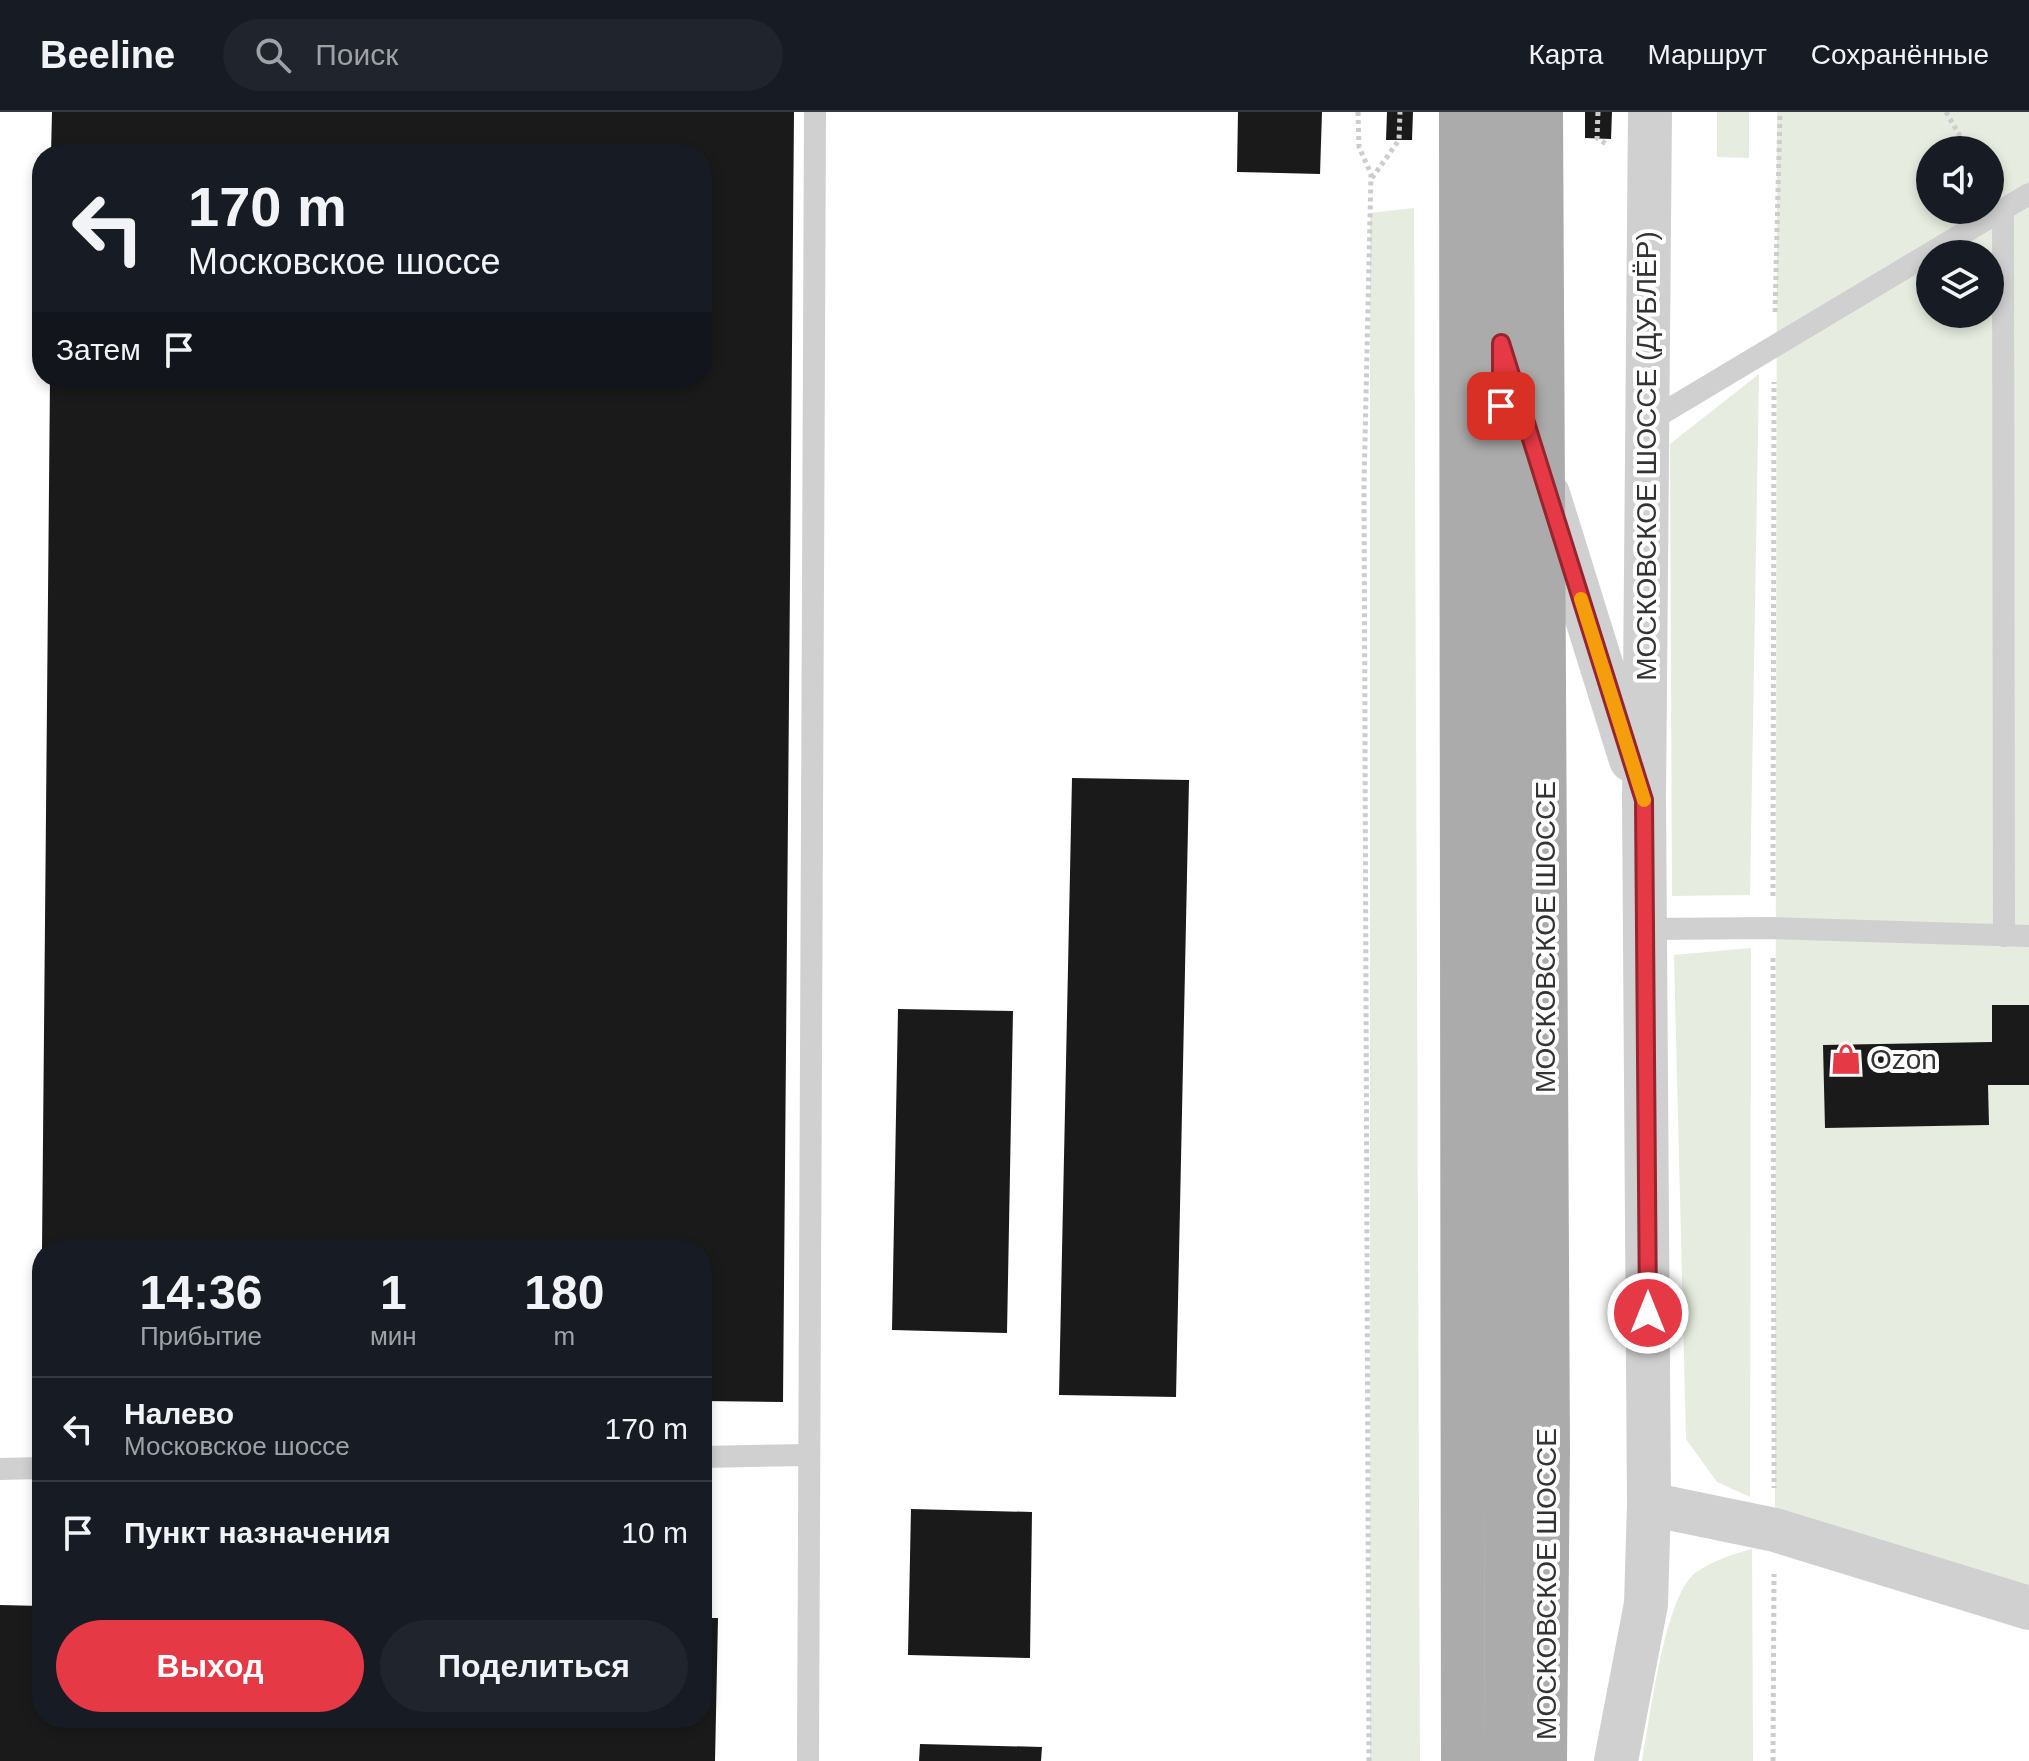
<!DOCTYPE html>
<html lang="ru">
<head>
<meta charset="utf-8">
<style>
  body { margin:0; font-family:Helvetica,sans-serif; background:#20242c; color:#f1f3f6; height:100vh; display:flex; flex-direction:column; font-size:30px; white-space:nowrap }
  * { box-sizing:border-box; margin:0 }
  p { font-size:26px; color:#9ea1a6 }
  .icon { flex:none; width:44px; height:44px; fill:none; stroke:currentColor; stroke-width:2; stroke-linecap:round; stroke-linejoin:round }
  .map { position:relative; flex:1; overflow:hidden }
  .side { position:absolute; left:32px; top:1128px; width:680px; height:488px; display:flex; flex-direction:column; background:#171b24; border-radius:32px; box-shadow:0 4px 12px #0003 }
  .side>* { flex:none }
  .banner { position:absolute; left:32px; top:32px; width:680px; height:244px; border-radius:32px; box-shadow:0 4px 12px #0003; background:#171b24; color:#f1f3f6; overflow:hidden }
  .buttons { position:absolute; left:1916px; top:24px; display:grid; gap:16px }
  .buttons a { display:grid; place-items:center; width:88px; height:88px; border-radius:50%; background:#171b24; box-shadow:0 4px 12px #0003; font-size:40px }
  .pin { position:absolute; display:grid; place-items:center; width:68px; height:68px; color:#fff; margin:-34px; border-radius:16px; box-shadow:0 4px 12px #0006 }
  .me { position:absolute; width:88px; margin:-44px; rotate:0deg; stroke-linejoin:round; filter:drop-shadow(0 0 6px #0008) }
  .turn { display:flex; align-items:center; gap:28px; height:168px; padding:0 24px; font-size:36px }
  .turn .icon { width:104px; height:104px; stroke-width:2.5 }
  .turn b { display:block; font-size:56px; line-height:68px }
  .then { display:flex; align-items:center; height:76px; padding:0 24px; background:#0003; gap:16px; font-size:30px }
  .eta { display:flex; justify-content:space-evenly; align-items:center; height:136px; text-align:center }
  .eta b { font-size:48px; font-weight:700; line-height:56px }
  .button { display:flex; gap:16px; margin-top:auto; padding:16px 24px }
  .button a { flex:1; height:92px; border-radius:48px; background:#e63946; color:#fff; font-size:32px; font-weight:700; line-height:92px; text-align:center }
  .button a+a { background:#20242c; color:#f1f3f6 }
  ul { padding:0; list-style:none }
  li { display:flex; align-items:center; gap:24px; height:104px; padding:0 24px; border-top:2px solid #363941 }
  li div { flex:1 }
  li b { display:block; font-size:30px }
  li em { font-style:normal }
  header { display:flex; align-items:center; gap:48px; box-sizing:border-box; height:112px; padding:0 40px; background:#171b24; border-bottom:2px solid #363941 }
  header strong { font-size:38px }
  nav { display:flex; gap:44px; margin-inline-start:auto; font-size:28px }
  .search { width:560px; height:72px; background:#20242c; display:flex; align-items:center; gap:20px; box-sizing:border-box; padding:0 28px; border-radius:44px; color:#9ea1a6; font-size:30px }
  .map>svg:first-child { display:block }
</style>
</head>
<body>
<header>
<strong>Beeline</strong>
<div class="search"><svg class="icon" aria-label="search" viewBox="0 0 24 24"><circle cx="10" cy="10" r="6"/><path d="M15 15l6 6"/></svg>Поиск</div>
<nav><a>Карта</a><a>Маршрут</a><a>Сохранённые</a></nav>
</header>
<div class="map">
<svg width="2029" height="1649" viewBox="0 0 2029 1649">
  <rect width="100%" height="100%" fill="#fff"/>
  <g fill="#e6ecdf" fill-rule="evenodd">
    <path d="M 1717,0 L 1749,0 L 1749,46 L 1717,45 Z"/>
    <path d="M 1777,0 L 2029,0 L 2029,1501 L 1775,1418 ZM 1930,38 L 1990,38 L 1990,98 L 1930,98 ZM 1930,142 L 1990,142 L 1990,202 L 1930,202 Z"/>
    <path d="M 1414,96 L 1420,1649 L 1370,1649 L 1370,101 Z"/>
    <path d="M 1759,262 L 1750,783 L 1672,784 L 1670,332 Z"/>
    <path d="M 1751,836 L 1750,1385 L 1717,1370 L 1686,1327 L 1674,843 Z"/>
    <path d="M 1752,1437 L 1753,1649 L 1642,1649 C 1650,1607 1664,1486 1695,1461 C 1712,1449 1732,1442 1752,1437 Z"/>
  </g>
  <g fill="#1a1a1a">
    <path d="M 52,0 L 794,0 L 783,1290 L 702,1289 L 702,1138 L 42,1138 L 50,266 L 702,266 L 702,42 L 51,42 Z"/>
    <path d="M 1238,0 L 1322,0 L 1320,62 L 1237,60 Z"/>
    <path d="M 1387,0 L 1413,0 L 1412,28 L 1386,28 Z"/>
    <path d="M 1585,0 L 1612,0 L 1611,27 L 1585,26 Z"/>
    <path d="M 1072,666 L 1189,668 L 1176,1285 L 1059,1283 Z"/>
    <path d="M 1992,893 L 2029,893 L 2029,973 L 1988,973 L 1989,1013 L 1825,1016 L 1823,933 L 1992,930 Z"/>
    <path d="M 898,897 L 1013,899 L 1007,1221 L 892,1218 Z"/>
    <path d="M 911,1397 L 1032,1400 L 1030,1546 L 908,1543 Z"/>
    <path d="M 0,1493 L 42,1494 L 42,1606 L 702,1606 L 702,1506 L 718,1506 L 715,1649 L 0,1649 Z"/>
    <path d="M 920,1632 L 1042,1635 L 1041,1649 L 919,1649 Z"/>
  </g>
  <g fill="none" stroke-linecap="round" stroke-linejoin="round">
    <g stroke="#cdcdcd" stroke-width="5" stroke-dasharray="4 4" stroke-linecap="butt">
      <path d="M 1358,0 L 1359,35 L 1371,62 L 1364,373 L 1369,1649"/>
      <path d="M 1598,0 L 1597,26 L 1608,33"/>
      <path d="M 1946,0 L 1968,38"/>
      <path d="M 1372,66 L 1399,28 L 1400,0"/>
      <path d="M 1775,200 L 1780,0"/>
      <path d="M 1773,784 L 1774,270"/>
      <path d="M 1773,846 L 1774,1376"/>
      <path d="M 1773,1649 L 1774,1462"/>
    </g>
    <g stroke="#d0d0d0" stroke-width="22">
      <path d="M 2003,97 L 2004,824"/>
      <path d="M 1646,311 L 2029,82"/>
      <path d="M 1647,817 L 1773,816 L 2029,824"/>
      <path d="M 702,1345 L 808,1343"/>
      <path d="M 0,1357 L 42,1356"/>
      <path d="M 808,1649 L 815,0"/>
    </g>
    <g stroke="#d0d0d0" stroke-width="44">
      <path d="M 1548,382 L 1631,648"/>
      <path d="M 1649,1392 L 1775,1418 L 2029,1496"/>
      <path d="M 1616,1649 L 1646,1492 L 1649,1392 L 1644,688 L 1650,0"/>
    </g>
    <g stroke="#ababab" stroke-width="44">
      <path d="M 1461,0 L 1463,1649"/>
      <path d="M 1501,0 L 1507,1649"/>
      <path d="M 1541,0 L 1548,1337 L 1545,1649"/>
    </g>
  </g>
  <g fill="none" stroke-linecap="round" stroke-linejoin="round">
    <defs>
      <path id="route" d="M 1501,294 L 1501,231 L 1644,688 L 1648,1201"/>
    </defs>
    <use href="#route" stroke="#96252e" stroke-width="20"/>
    <use href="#route" stroke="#e63946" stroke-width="14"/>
    <path stroke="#f59e0b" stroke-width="14" d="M 1581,487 L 1644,688"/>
  </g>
  <defs>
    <symbol id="shop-bare" viewBox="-9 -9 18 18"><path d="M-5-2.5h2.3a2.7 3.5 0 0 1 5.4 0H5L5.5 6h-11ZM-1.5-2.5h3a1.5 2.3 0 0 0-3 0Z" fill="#e63946" stroke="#fff" stroke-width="2.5" paint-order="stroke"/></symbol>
  </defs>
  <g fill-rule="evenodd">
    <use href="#shop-bare" x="1824" y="925" width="44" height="44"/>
  </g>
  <g text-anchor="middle" stroke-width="8" stroke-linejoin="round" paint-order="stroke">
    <g font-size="28" fill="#333" stroke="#fff">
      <text transform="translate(1646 344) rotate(-90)" y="10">МОСКОВСКОЕ ШОССЕ (ДУБЛЁР)</text>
      <text transform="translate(1545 825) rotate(-90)" y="10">МОСКОВСКОЕ ШОССЕ</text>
      <text transform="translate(1546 1472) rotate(-90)" y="10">МОСКОВСКОЕ ШОССЕ</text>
    </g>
    <g font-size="28" fill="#333" stroke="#fff" text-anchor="start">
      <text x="1870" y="957">Ozon</text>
    </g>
  </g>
</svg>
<div class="buttons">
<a><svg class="icon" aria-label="sound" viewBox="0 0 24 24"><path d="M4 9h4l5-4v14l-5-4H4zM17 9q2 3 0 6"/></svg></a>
<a><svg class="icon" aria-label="layers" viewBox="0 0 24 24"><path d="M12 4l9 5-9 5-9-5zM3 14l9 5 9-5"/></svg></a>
</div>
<div class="pin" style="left:1501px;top:294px;background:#d93025"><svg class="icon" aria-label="arrive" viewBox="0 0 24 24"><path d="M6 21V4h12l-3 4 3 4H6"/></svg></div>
<svg class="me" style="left:1648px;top:1201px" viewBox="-20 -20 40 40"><circle r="17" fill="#e63946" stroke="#fff" stroke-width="3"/><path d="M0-11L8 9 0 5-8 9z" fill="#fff"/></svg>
<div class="banner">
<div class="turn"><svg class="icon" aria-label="left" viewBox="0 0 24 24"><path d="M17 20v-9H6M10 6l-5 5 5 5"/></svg><div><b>170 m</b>Московское шоссе</div></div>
<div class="then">Затем<svg class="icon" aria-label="arrive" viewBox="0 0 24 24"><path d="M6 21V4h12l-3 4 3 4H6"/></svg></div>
</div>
<section class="side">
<div class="eta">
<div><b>14:36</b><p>Прибытие</p></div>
<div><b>1</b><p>мин</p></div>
<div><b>180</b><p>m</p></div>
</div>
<ul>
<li><svg class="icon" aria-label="left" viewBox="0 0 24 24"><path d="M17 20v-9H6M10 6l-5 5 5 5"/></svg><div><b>Налево</b><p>Московское шоссе</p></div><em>170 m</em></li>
<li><svg class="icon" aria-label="arrive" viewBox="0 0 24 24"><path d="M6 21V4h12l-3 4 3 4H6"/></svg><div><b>Пункт назначения</b></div><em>10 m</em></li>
</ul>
<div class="button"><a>Выход</a><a>Поделиться</a></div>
</section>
</div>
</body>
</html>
